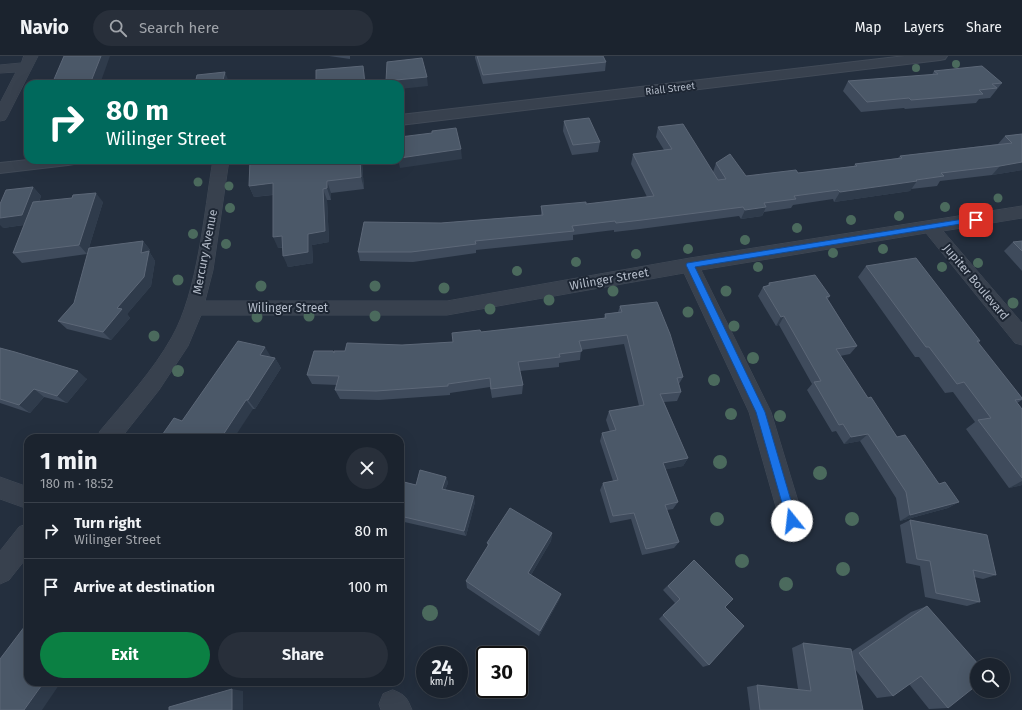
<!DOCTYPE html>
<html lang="en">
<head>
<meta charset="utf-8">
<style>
  body { margin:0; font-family:"Fira Sans",sans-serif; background:#282f3a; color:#f1f3f6; height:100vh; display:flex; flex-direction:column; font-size:15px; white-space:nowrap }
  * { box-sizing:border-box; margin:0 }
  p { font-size:13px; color:#a0a4aa }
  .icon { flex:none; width:22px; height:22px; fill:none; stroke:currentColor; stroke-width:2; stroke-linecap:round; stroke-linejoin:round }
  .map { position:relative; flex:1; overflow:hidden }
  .panel { position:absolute; left:24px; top:378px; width:380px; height:252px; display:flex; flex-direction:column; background:#1b232e; border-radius:12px; box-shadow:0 4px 16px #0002,0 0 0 1px #39404a }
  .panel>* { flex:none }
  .hud { position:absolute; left:24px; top:24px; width:380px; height:84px; border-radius:12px; box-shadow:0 4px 16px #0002,0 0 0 1px #39404a; background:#00695c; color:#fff; overflow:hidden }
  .buttons { position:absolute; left:970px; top:602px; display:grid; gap:8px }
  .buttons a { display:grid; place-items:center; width:40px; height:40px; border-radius:50%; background:#1b232e; box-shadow:0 4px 16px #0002,0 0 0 1px #39404a; font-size:20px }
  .speed { position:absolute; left:416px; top:590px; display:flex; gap:8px; font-size:20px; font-weight:700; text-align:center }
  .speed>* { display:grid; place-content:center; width:52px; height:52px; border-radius:50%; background:#1b232e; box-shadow:0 4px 16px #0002,0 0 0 1px #39404a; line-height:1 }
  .speed small { font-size:10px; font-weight:400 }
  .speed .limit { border:2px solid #111; border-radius:6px; background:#fff; color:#111 }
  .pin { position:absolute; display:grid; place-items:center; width:34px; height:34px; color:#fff; margin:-17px; border-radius:8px; box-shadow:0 2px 6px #0006 }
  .me { position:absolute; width:44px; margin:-22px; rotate:344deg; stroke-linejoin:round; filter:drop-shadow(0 0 3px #0008) }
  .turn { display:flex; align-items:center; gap:14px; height:84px; padding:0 16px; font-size:18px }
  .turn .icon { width:52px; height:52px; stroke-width:2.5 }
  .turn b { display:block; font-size:28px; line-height:34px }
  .round { display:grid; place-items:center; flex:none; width:42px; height:42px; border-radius:21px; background:#282f3a }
  .headline { display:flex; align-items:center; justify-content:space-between; height:68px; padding:0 16px }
  h1 { font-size:24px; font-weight:700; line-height:30px }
  .primary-button { display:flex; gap:8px; margin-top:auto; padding:8px 16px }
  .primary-button a { flex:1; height:46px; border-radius:24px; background:#0b8043; color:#fff; font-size:16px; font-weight:700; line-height:46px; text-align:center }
  .primary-button a+a { background:#282f3a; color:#f1f3f6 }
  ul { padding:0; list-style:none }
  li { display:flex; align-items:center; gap:12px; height:56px; padding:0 16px; border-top:1px solid #39404a }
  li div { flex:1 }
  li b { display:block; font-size:15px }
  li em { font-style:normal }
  header { display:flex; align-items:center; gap:24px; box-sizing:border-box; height:56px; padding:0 20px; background:#1b232e; border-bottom:1px solid #39404a }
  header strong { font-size:19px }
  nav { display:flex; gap:22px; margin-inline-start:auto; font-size:14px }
  .search { width:280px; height:36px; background:#282f3a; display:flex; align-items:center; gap:10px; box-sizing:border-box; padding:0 14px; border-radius:22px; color:#a0a4aa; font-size:15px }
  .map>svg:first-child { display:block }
</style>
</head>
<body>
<header>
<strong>Navio</strong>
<div class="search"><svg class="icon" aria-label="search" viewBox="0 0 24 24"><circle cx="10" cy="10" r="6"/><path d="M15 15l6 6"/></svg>Search here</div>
<nav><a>Map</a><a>Layers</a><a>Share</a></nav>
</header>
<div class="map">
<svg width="1022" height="654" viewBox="0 0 1022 654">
  <rect width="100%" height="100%" fill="#242f3e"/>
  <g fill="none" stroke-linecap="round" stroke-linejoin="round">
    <defs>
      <g id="minor">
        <path d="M 24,0 L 38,0 L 7,61 L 5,64 L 0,65 L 0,47 L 16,16 L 0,17 L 0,9 L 21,7 Z"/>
        <path d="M 213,104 L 229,104 L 213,214 L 205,245 L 447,245 L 690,202 L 1022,150 L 1022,162 L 943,175 L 1022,267 L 1022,289 L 1015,287 L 926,177 L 701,214 L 771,356 L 804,465 L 801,473 L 792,477 L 783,473 L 780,465 L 749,356 L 684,217 L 447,259 L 201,259 L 188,290 L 159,334 L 121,382 L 97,382 L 100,375 C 125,345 153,315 172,281 C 198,235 204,157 213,104 Z"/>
        <path d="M 0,421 L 28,431 L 28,453 L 0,443 Z"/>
        <path d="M 28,468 L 28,500 L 9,524 L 0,528 L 0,495 L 19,471 Z"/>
        <path d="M 393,634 C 406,639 407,642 412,654 L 381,654 L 379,648 L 383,638 Z"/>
      </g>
      <g id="tertiary">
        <path d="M 905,0 L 947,0 L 945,3 L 940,4 L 400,69 L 400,59 Z"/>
        <path d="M 28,104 L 76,104 L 74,108 L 68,109 L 0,117 L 0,107 Z"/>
      </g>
    </defs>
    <use href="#minor" stroke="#414a57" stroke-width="1"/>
    <use href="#tertiary" stroke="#414a57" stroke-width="2"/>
    <use href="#minor" fill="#38414e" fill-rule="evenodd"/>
    <use href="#tertiary" fill="#38414e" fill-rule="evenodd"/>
  </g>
  <g fill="#4b6a5d">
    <circle cx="956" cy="8" r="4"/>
    <circle cx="916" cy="12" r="4"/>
    <circle cx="198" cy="126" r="4.5"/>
    <circle cx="229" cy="130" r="4.5"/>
    <circle cx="998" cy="142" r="4.5"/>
    <circle cx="945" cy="151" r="5"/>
    <circle cx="230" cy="152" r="5"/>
    <circle cx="899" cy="160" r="5"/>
    <circle cx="851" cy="164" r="5"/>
    <circle cx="988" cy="171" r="5"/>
    <circle cx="797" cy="172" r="5"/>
    <circle cx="193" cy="178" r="5"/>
    <circle cx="745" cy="184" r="5"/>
    <circle cx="226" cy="188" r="5"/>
    <circle cx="688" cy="193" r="5"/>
    <circle cx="883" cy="193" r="5"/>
    <circle cx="833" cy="197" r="5"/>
    <circle cx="636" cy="198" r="5"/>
    <circle cx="576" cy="206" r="5"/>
    <circle cx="978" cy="207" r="5"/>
    <circle cx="758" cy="211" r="5"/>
    <circle cx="942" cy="211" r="5"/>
    <circle cx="517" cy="215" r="5"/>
    <circle cx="178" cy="224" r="5.5"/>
    <circle cx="261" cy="230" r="5.5"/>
    <circle cx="375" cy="230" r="5.5"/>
    <circle cx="444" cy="232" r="5.5"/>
    <circle cx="613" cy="235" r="5.5"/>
    <circle cx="726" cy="235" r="5.5"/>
    <circle cx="549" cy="244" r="5.5"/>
    <circle cx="1013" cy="247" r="5.5"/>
    <circle cx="490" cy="253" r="5.5"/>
    <circle cx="688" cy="256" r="5.5"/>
    <circle cx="309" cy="260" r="5.5"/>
    <circle cx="375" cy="260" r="5.5"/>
    <circle cx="257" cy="261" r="5.5"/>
    <circle cx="734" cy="270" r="5.5"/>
    <circle cx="154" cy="280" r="5.5"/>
    <circle cx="753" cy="302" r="6"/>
    <circle cx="178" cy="315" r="6"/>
    <circle cx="714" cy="324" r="6"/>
    <circle cx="731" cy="358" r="6"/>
    <circle cx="780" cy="360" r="6"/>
    <circle cx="720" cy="406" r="7"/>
    <circle cx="820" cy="417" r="7"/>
    <circle cx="717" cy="463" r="7"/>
    <circle cx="852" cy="463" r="7"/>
    <circle cx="742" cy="505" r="7"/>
    <circle cx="843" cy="513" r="7"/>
    <circle cx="786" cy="528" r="7"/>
    <circle cx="430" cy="557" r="8"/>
  </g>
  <g fill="#3f4b5c">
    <path d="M 329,0 L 350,0 L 350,3 Z"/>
    <path d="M 475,0 L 603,0 L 606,6 L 605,15 L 483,28 L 475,2 Z"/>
    <path d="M 934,15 L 1002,27 L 990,42 L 979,43 L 976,47 L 905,53 L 904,52 L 861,56 L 843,35 L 848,25 L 932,19 Z"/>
    <path d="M 564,65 L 600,86 L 598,96 L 572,99 L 563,75 Z"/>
    <path d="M 658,71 L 713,116 L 716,107 L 746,120 L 798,117 L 854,110 L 855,108 L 898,102 L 900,100 L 998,88 L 1005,80 L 1022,78 L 1022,114 L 992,119 L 940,125 L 937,130 L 911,133 L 910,135 L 834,146 L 833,143 L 793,149 L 791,152 L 764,156 L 762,160 L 741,163 L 739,160 L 640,173 L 614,176 L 614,174 L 573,179 L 573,184 L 476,194 L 476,197 L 413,206 L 360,205 L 358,196 L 441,167 L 541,159 L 541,150 L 586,148 L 647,141 L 631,108 L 633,98 L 664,94 L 656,81 Z"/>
    <path d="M 362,107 L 364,133 L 331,137 L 331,144 L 327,144 L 329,186 L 312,189 L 313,207 L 288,211 L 282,192 L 278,192 L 273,139 L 254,141 L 249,130 Z"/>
    <path d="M 33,131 L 41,140 L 39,146 L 103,146 L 87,198 L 22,207 L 13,197 L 24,169 L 3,172 Z"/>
    <path d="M 143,185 L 150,194 L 150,197 L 155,205 L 151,230 L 127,258 L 130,262 L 111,284 L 67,273 L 58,265 Z"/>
    <path d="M 1022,185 L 1022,215 L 1004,195 L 1013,186 Z"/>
    <path d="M 866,210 L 980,285 L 978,287 L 1022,342 L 1022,344 L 1017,347 L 1022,353 L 1022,429 L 1009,432 L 966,373 L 975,366 L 953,336 L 945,337 L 919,301 L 915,301 L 858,221 Z"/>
    <path d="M 769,227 L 830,240 L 828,243 L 857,290 L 850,298 L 840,300 L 868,342 L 897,381 L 939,428 L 959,446 L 948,452 L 900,465 L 896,442 L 860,385 L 844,388 L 836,375 L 832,376 L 807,334 L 812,328 L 779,269 L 776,270 L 758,240 L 763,231 L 767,230 Z"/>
    <path d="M 620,250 L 683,321 L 679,328 L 681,336 L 677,345 L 664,346 L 688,402 L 683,410 L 665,413 L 678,446 L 673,453 L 667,454 L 679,486 L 674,492 L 642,499 L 631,463 L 610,467 L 600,434 L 603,427 L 613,425 L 600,385 L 602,377 L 610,376 L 606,364 L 609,355 L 639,350 L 624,288 L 581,294 L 580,304 L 559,307 L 559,311 L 520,315 L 523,329 L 522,338 L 492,342 L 490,331 L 450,337 L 450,339 L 379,344 L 340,343 L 335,334 L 337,329 L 312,328 L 307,319 L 334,297 L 345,295 L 402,289 L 453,286 L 481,276 L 604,262 L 605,258 L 618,256 Z"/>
    <path d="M 0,292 L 87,323 L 67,347 L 44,341 L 30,357 L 0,347 Z"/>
    <path d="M 271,301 L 275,302 L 281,312 L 255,353 L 253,353 L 182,365 Z"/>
    <path d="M 446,421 L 448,427 L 445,434 L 475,446 L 466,480 L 400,465 L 400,425 L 416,429 Z"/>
    <path d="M 910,464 L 996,519 L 983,523 L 974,521 L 980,546 L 967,550 L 925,541 L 920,510 L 906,507 L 900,469 Z"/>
    <path d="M 552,477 L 551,485 L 531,519 L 561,538 L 559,544 L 539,580 L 467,532 L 466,525 L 488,491 L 487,487 Z"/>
    <path d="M 694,504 L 709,609 L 703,611 L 659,563 L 675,547 L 663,534 Z"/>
    <path d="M 927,550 L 948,652 L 929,653 L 909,628 L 893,640 L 877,642 L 855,613 L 863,654 L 750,654 L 747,631 L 757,629 L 798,633 L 792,592 L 803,587 L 851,596 L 911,556 Z"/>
  </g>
  <g fill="#2f3b4b">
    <path d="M 101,0 L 110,0 L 100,28 L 90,28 Z"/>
    <path d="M 363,10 L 365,19 L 366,28 L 365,28 Z"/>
    <path d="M 225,16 L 229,26 L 228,28 L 222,28 Z"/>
    <path d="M 427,21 L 428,30 L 400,33 L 400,28 L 387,28 L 386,25 Z"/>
    <path d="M 461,93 L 462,103 L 400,112 L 398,104 L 400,104 L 400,102 Z"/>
    <path d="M 360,104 L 362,104 L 362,107 L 364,133 L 361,121 Z"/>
    <path d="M 1022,106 L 1022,114 L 992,119 L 1000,110 Z"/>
    <path d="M 327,125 L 331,137 L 331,144 L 327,132 Z"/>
    <path d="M 917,125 L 910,135 L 834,146 L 840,136 Z"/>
    <path d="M 273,127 L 278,138 L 254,141 L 249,130 Z"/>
    <path d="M 33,131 L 41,140 L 30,168 L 3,172 L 0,169 L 0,162 Z"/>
    <path d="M 323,133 L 327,144 L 329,186 L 312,189 L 313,207 L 288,211 L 283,200 Z"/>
    <path d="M 96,137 L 103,146 L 87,198 L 79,189 Z"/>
    <path d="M 766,151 L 762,160 L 741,163 L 745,154 Z"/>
    <path d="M 282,180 L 287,191 L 278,192 L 273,181 Z"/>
    <path d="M 143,185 L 150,194 L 150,197 L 155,205 L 151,230 L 127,258 L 130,262 L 111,284 L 103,276 L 117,252 L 141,197 Z"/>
    <path d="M 784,260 L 779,269 L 776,270 L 781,261 Z"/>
    <path d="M 265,291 L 271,301 L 266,308 L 260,299 Z"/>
    <path d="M 275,302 L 281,312 L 255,353 L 248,344 Z"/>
    <path d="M 78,315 L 87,323 L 67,347 L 57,340 Z"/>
    <path d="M 34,333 L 44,341 L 30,357 L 19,349 Z"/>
    <path d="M 246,344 L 253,353 L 234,382 L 221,382 Z"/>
    <path d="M 868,378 L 860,385 L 844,388 L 851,381 Z"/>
    <path d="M 688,402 L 683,410 L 659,415 L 663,407 Z"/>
    <path d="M 446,421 L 448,427 L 443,440 L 442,433 Z"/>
    <path d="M 1022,425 L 1022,429 L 1009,432 Z"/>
    <path d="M 474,440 L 475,446 L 466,480 L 464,475 Z"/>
    <path d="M 959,446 L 948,452 L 900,465 L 910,459 Z"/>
    <path d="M 552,477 L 551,485 L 528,524 L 528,517 Z"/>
    <path d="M 561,538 L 559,544 L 539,580 L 540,575 Z"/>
    <path d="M 44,626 L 61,626 L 42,654 L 24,654 Z"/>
    <path d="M 232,633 L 243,635 L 243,654 L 232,654 Z"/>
  </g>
  <g fill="#4b5868" stroke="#5c6777">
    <path d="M 64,0 L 101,0 L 90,28 L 52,28 Z"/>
    <path d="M 477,0 L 603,0 L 606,6 L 483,19 Z"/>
    <path d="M 422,2 L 427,21 L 386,25 L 387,6 Z"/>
    <path d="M 363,10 L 365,28 L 316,28 L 316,14 Z"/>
    <path d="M 982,10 L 1002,27 L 992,28 L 997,32 L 979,34 L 983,38 L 911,44 L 909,42 L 867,46 L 848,25 L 938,18 L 934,15 Z"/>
    <path d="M 225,16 L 222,28 L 195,28 L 197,19 Z"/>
    <path d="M 589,62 L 600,86 L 573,89 L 564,65 Z"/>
    <path d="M 683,68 L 718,124 L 726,123 L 716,107 L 730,98 L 746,120 L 796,114 L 798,117 L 857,110 L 855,108 L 902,102 L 900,100 L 1012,87 L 1005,80 L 1022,78 L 1022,106 L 1000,110 L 941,117 L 944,120 L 916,124 L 917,125 L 840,136 L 838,134 L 794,140 L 796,143 L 764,147 L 766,151 L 745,154 L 743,151 L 642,164 L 616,167 L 615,165 L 572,170 L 574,175 L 475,185 L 476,188 L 411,196 L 358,196 L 364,166 L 441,167 L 543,159 L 541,150 L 586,146 L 586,148 L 654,140 L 633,98 L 672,93 L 658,71 Z"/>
    <path d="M 456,72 L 461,93 L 400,102 L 400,81 L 432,77 L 432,75 Z"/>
    <path d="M 250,104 L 360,104 L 361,121 L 327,125 L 327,132 L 323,133 L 325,175 L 308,178 L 308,196 L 283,200 L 282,180 L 273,181 L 273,127 L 249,130 Z"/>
    <path d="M 33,131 L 22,159 L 0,162 L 0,148 L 6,134 Z"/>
    <path d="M 96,137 L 79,189 L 13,197 L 33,146 L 72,142 L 73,139 Z"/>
    <path d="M 143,185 L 141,197 L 149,195 L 144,221 L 117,252 L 122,253 L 103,276 L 58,265 L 74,247 L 89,192 Z"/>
    <path d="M 1022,185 L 1022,195 L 1013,186 Z"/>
    <path d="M 916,202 L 980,285 L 977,285 L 1022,342 L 1022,343 L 1015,344 L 1022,353 L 1022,422 L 978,364 L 991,362 L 964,326 L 957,328 L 929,291 L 926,291 L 866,210 Z"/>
    <path d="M 815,219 L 830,240 L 826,241 L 857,290 L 836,293 L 868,342 L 871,341 L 897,381 L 905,379 L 939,428 L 945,426 L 959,446 L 910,459 L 906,436 L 868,378 L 851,381 L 843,368 L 839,369 L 814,326 L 821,325 L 784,260 L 781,261 L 763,231 L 770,229 L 769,227 Z"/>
    <path d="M 657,246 L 670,278 L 683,321 L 677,322 L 681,336 L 660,338 L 688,402 L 663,407 L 678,446 L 665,449 L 679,486 L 646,493 L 634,457 L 613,460 L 603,427 L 618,424 L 602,377 L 616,374 L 609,355 L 644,349 L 627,279 L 579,285 L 582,295 L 559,298 L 560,301 L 518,306 L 523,329 L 491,333 L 490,322 L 448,328 L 448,330 L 376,335 L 335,334 L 339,320 L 307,319 L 314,295 L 333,295 L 334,297 L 334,295 L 345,295 L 347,287 L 402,289 L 453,286 L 452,277 L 480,274 L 481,276 L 606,262 L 605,258 L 622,256 L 620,250 Z"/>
    <path d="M 238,285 L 265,291 L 260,299 L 275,302 L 248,344 L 246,344 L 221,382 L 160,382 L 174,362 L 182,365 Z"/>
    <path d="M 0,292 L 15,296 L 78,315 L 57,340 L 34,333 L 19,349 L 0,343 Z"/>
    <path d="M 420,414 L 446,421 L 442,433 L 474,440 L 464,475 L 400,460 L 400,425 L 416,429 Z"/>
    <path d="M 510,452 L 552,477 L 528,517 L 561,538 L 540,575 L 466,525 L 489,488 L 487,487 Z"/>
    <path d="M 910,464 L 987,479 L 996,519 L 973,514 L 980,546 L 936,537 L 930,505 L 917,503 Z"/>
    <path d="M 694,504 L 733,543 L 725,551 L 744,570 L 709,609 L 663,559 L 680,543 L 668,530 Z"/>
    <path d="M 927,550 L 979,609 L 977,609 L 977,629 L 948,652 L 921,620 L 893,640 L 859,597 Z"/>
    <path d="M 28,566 L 28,626 L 44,626 L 24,654 L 0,654 L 0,603 Z"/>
    <path d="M 803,587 L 851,593 L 863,654 L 760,654 L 757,629 L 811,635 Z"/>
    <path d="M 232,633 L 232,654 L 169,654 L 169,651 Z"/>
  </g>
  <path fill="#1a73e8" stroke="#114b97" d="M 976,161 L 979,162 L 979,165 L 695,211 L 765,356 L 797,465 L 795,468 L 792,470 L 788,468 L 756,356 L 686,209 L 687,207 Z"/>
  <g text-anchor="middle" stroke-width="4" stroke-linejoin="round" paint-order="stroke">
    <g font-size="10" fill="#b4bcc9" stroke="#1d2633">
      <text transform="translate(670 32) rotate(-7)" y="4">Riall Street</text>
    </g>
    <g font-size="12" fill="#b4bcc9" stroke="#1d2633">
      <text transform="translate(205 196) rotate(-79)" y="4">Mercury Avenue</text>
      <text transform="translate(609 223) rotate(-10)" y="4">Wilinger Street</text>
      <text transform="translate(976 226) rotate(50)" y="4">Jupiter Boulevard</text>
      <text x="288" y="256">Wilinger Street</text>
    </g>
  </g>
</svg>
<div class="buttons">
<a><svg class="icon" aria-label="search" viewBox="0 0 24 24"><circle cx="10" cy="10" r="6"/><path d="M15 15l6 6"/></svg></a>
</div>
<div class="speed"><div>24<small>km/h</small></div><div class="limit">30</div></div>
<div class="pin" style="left:976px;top:164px;background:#d93025"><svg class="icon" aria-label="arrive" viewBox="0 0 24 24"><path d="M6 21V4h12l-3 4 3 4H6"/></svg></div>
<svg class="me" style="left:792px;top:465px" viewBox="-20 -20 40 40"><circle r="19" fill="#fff"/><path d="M0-13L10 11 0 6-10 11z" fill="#1a73e8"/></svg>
<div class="hud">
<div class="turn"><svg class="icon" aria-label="right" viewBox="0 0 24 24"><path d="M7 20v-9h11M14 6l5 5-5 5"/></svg><div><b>80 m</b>Wilinger Street</div></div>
</div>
<section class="panel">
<div class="headline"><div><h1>1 min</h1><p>180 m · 18:52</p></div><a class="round"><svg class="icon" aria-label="close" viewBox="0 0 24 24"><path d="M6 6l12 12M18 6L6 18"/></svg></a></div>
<ul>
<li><svg class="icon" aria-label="right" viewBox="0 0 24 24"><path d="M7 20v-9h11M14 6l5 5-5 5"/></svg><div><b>Turn right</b><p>Wilinger Street</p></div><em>80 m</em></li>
<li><svg class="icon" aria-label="arrive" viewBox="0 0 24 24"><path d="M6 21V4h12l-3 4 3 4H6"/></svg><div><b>Arrive at destination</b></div><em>100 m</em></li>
</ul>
<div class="primary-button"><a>Exit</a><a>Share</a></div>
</section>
</div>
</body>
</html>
